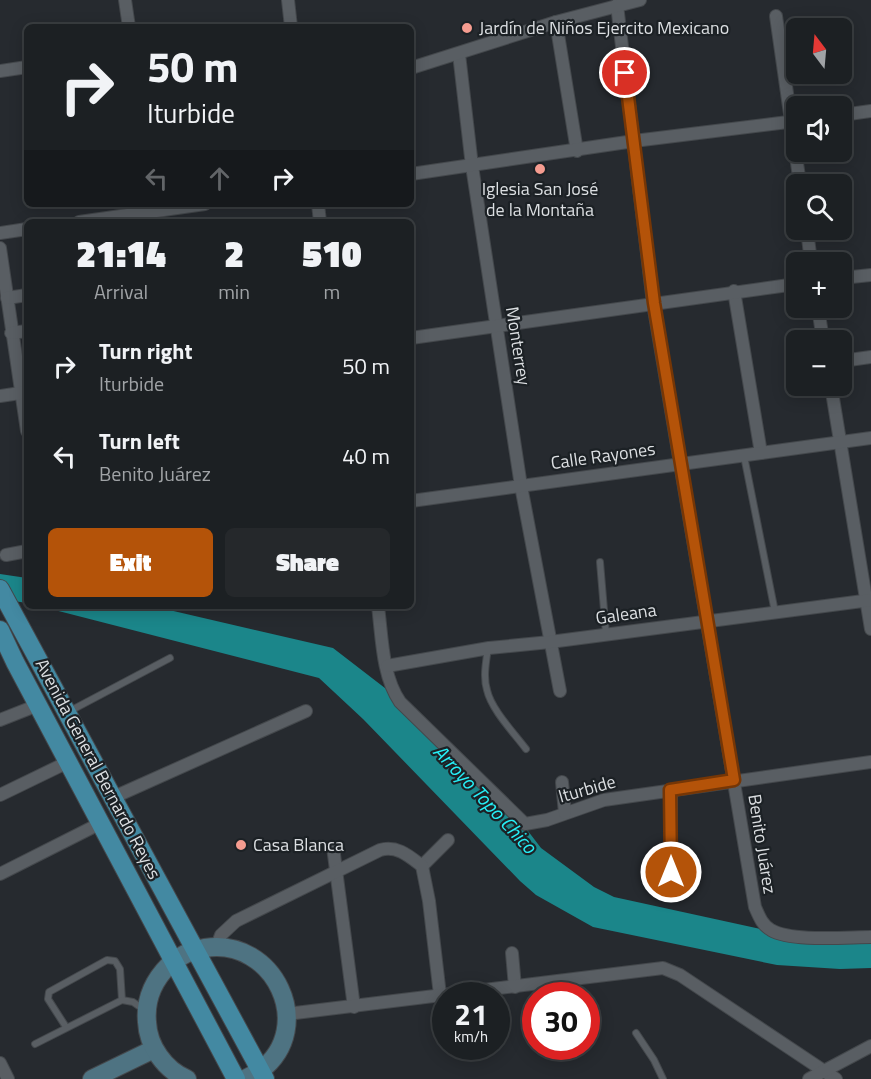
<!DOCTYPE html>
<html lang="en">
<head>
<meta charset="utf-8">
<style>
  body { margin:0; font-family:"Titillium Web",sans-serif; background:#25282b; color:#f1f3f6; height:100vh; display:flex; flex-direction:column; font-size:22px; white-space:nowrap }
  * { box-sizing:border-box; margin:0 }
  p { font-size:20px; color:#a0a3a6 }
  .icon { flex:none; width:33px; height:33px; fill:none; stroke:currentColor; stroke-width:2; stroke-linecap:round; stroke-linejoin:round }
  .map { position:relative; flex:1; overflow:hidden }
  .side { position:absolute; left:24px; top:219px; width:390px; height:390px; display:flex; flex-direction:column; background:#1c2023; border-radius:9px; box-shadow:0 3px 15px #0003,0 0 0 2px #3a3e41 }
  .side>* { flex:none }
  .guide { position:absolute; left:24px; top:24px; width:390px; height:183px; border-radius:9px; box-shadow:0 3px 15px #0003,0 0 0 2px #3a3e41; background:#1c2023; color:#f1f3f6; overflow:hidden }
  .needle { width:39px; rotate:344deg }
  .fabs { position:absolute; left:786px; top:18px; display:grid; gap:12px }
  .fabs a { display:grid; place-items:center; width:66px; height:66px; border-radius:9px; background:#1c2023; box-shadow:0 3px 15px #0003,0 0 0 2px #3a3e41; font-size:30px }
  .speed { position:absolute; left:432px; top:982px; display:flex; gap:12px; font-size:30px; font-weight:700; text-align:center }
  .speed>* { display:grid; place-content:center; width:78px; height:78px; border-radius:50%; background:#1c2023; box-shadow:0 3px 15px #0003,0 0 0 2px #3a3e41; line-height:1 }
  .speed small { font-size:15px; font-weight:400 }
  .speed .limit { border:9px solid #d22; background:#fff; color:#111 }
  .pin { position:absolute; display:grid; place-items:center; width:51px; height:51px; color:#fff; margin:-26px; border:3px solid #fff; border-radius:50%; box-shadow:0 2px 6px #0007 }
  .me { position:absolute; width:66px; margin:-33px; rotate:0deg; stroke-linejoin:round; filter:drop-shadow(0 0 4px #0008) }
  .turn { display:flex; align-items:center; gap:21px; height:126px; padding:0 24px; font-size:27px }
  .turn .icon { width:78px; height:78px; stroke-width:2.5 }
  .turn b { display:block; font-size:42px; line-height:51px }
  .lanes { display:flex; align-items:center; height:57px; padding:0 24px; background:#0003; justify-content:center; gap:30px; direction:ltr }
  .lanes .off { opacity:.35 }
  .eta { display:flex; justify-content:space-evenly; align-items:center; height:102px; text-align:center }
  .eta b { font-size:36px; font-weight:800; line-height:42px }
  .action { display:flex; gap:12px; margin-top:auto; padding:12px 24px }
  .action a { flex:1; height:69px; border-radius:9px; background:#b45309; color:#fff; font-size:24px; font-weight:800; line-height:69px; text-align:center }
  .action a+a { background:#25282b; color:#f1f3f6 }
  ul { padding:0; list-style:none }
  li { display:flex; align-items:center; gap:18px; height:90px; padding:0 24px }
  li div { flex:1 }
  li b { display:block; font-size:22px }
  li em { font-style:normal }
  .map>svg:first-child { display:block }
</style>
</head>
<body>
<div class="map">
<svg width="871" height="1079" viewBox="0 0 871 1079">
  <rect width="100%" height="100%" fill="#262a2f"/>
  <g fill="#1b868a">
    <path d="M 0,574 L 27,578 L 27,603 L 0,599 Z"/>
    <path d="M 39,606 L 152,606 L 333,648 L 394,695 L 518,818 L 541,848 L 594,887 L 614,897 L 783,934 L 871,936 L 871,968 L 840,969 L 777,965 L 593,927 L 536,895 L 520,881 L 363,719 L 319,678 Z"/>
  </g>
  <g fill="none" stroke-linecap="round" stroke-linejoin="round">
    <defs>
      <g id="lane">
        <path d="M 744,456 L 775,612"/>
        <path d="M 600,562 L 606,634"/>
        <path d="M 488,648 C 486,662 483,677 487,690 C 491,709 514,733 526,749"/>
        <path d="M 68,712 L 170,658"/>
        <path d="M 66,1027 L 48,999 L 49,992 L 107,960 L 115,961 L 120,969 L 122,1000"/>
        <path d="M 636,1033 L 654,1060 L 663,1079"/>
        <path d="M 35,1044 L 122,1000 L 133,1002 L 143,1009"/>
      </g>
      <g id="street">
        <path d="M 125,0 L 129,27"/>
        <path d="M 288,0 L 291,27"/>
        <path d="M 617,5 L 653,303 L 755,907 C 759,916 762,925 771,930 C 791,942 847,937 871,937"/>
        <path d="M 776,16 L 800,184"/>
        <path d="M 556,22 L 577,151"/>
        <path d="M 459,54 L 472,166 L 521,486 L 560,691"/>
        <path d="M 411,68 L 556,22 L 640,0"/>
        <path d="M 0,71 L 27,67"/>
        <path d="M 842,115 L 871,111"/>
        <path d="M 411,174 L 634,141 L 796,121"/>
        <path d="M 318,204 L 320,222"/>
        <path d="M 79,222 L 205,204"/>
        <path d="M 807,230 L 811,262"/>
        <path d="M 0,233 L 27,229"/>
        <path d="M 0,248 L 27,431"/>
        <path d="M 842,278 L 871,275"/>
        <path d="M 734,291 L 761,453"/>
        <path d="M 7,298 L 27,295"/>
        <path d="M 818,308 L 823,340"/>
        <path d="M 11,333 L 27,331"/>
        <path d="M 411,338 L 796,284"/>
        <path d="M 842,361 L 871,357"/>
        <path d="M 831,386 L 871,629"/>
        <path d="M 0,396 L 27,392"/>
        <path d="M 411,501 L 871,438"/>
        <path d="M 6,555 L 27,551"/>
        <path d="M 378,606 C 382,637 382,676 400,702 L 525,824 L 547,820 L 604,800 L 871,762"/>
        <path d="M 387,666 L 489,648 L 550,642 L 871,600"/>
        <path d="M 0,720 L 38,705"/>
        <path d="M 562,782 L 565,813"/>
        <path d="M 671,790 L 671,872"/>
        <path d="M 0,795 L 68,762"/>
        <path d="M 114,797 L 306,711"/>
        <path d="M 333,847 L 354,1007"/>
        <path d="M 422,866 L 448,840"/>
        <path d="M 0,874 L 101,823"/>
        <path d="M 217,946 L 221,935 L 236,921 L 380,850 C 397,845 409,856 422,866 L 429,901 L 440,995"/>
        <path d="M 512,953 L 515,987"/>
        <path d="M 287,1014 L 663,968 L 680,975 L 836,1079"/>
        <path d="M 0,1063 L 8,1079"/>
        <path d="M 809,1079 L 871,1046"/>
      </g>
      <g id="secondary">
        <path d="M 92,1079 L 154,1049"/>
        <path d="M 187,1079 C 165,1070 148,1046 147,1022 C 145,1000 153,981 169,965 C 179,956 192,950 205,948 C 274,937 317,1027 261,1070 C 256,1074 250,1076 245,1079"/>
      </g>
      <g id="primary">
        <path d="M 0,589 L 265,1079"/>
        <path d="M 0,630 L 15,662 L 236,1079"/>
      </g>
    </defs>
    <use href="#lane" stroke="#44484c" stroke-width="8"/>
    <use href="#street" stroke="#44484c" stroke-width="14"/>
    <use href="#secondary" stroke="#44484c" stroke-width="20"/>
    <use href="#primary" stroke="#44484c" stroke-width="20"/>
    <use href="#lane" stroke="#595e63" stroke-width="6"/>
    <use href="#street" stroke="#595e63" stroke-width="12"/>
    <use href="#secondary" stroke="#4e7382" stroke-width="18"/>
    <use href="#primary" stroke="#4389a2" stroke-width="18"/>
  </g>
  <g fill="none" stroke-linecap="round" stroke-linejoin="round">
    <defs>
      <path id="route" d="M 625,73 L 654,303 L 734,780 L 670,790 L 671,872"/>
    </defs>
    <use href="#route" stroke="#753606" stroke-width="15"/>
    <use href="#route" stroke="#b45309" stroke-width="10"/>
  </g>
  <g fill="#f59c90" stroke="#1c2125" stroke-width="2">
    <circle cx="467" cy="28" r="6"/>
    <circle cx="540" cy="169" r="6"/>
    <circle cx="241" cy="845" r="6"/>
  </g>
  <g text-anchor="middle" stroke-width="4.5" stroke-linejoin="round" paint-order="stroke">
    <g font-size="18" fill="#dcdfe2" stroke="#1c2125" text-anchor="start">
      <text x="479" y="34">Jardín de Niños Ejercito Mexicano</text>
      <text x="540" y="195" text-anchor="middle">Iglesia San José<tspan x="540" dy="21">de la Montaña</tspan></text>
      <text x="253" y="851">Casa Blanca</text>
    </g>
    <g font-size="18" fill="#dcdfe2" stroke="#1c2125">
      <text transform="translate(518 346) rotate(81)" y="6">Monterrey</text>
      <text transform="translate(603 456) rotate(-8)" y="6">Calle Rayones</text>
      <text transform="translate(626 614) rotate(-8)" y="6">Galeana</text>
      <text transform="translate(98 769) rotate(62)" y="6">Avenida General Bernardo Reyes</text>
      <text transform="translate(587 789) rotate(-16)" y="6">Iturbide</text>
      <text transform="translate(762 844) rotate(81)" y="6">Benito Juárez</text>
    </g>
    <g font-size="20" font-style="italic" fill="#26eef6" stroke="#1c2125">
      <text transform="translate(485 799) rotate(47)" y="7">Arroyo Topo Chico</text>
    </g>
  </g>
</svg>
<div class="fabs">
<a><svg class="needle" viewBox="-14 -14 28 28"><path d="M0-13l5 13h-10z" fill="#e53935"/><path d="M0 13l5-13h-10z" fill="#a0a3a6"/></svg></a>
<a><svg class="icon" aria-label="sound" viewBox="0 0 24 24"><path d="M4 9h4l5-4v14l-5-4H4zM17 9q2 3 0 6"/></svg></a>
<a><svg class="icon" aria-label="search" viewBox="0 0 24 24"><circle cx="10" cy="10" r="6"/><path d="M15 15l6 6"/></svg></a>
<a>+</a>
<a>−</a>
</div>
<div class="speed"><div>21<small>km/h</small></div><div class="limit">30</div></div>
<div class="pin" style="left:625px;top:73px;background:#d93025"><svg class="icon" aria-label="arrive" viewBox="0 0 24 24"><path d="M6 21V4h12l-3 4 3 4H6"/></svg></div>
<svg class="me" style="left:671px;top:872px" viewBox="-20 -20 40 40"><circle r="17" fill="#b45309" stroke="#fff" stroke-width="3"/><path d="M0-11L8 9 0 5-8 9z" fill="#fff"/></svg>
<div class="guide">
<div class="turn"><svg class="icon" aria-label="right" viewBox="0 0 24 24"><path d="M7 20v-9h11M14 6l5 5-5 5"/></svg><div><b>50 m</b>Iturbide</div></div>
<div class="lanes"><svg class="icon off" aria-label="left" viewBox="0 0 24 24"><path d="M17 20v-9H6M10 6l-5 5 5 5"/></svg><svg class="icon off" aria-label="ahead" viewBox="0 0 24 24"><path d="M12 20V5M6 11l6-6 6 6"/></svg><svg class="icon" aria-label="right" viewBox="0 0 24 24"><path d="M7 20v-9h11M14 6l5 5-5 5"/></svg></div>
</div>
<section class="side">
<div class="eta">
<div><b>21:14</b><p>Arrival</p></div>
<div><b>2</b><p>min</p></div>
<div><b>510</b><p>m</p></div>
</div>
<ul>
<li><svg class="icon" aria-label="right" viewBox="0 0 24 24"><path d="M7 20v-9h11M14 6l5 5-5 5"/></svg><div><b>Turn right</b><p>Iturbide</p></div><em>50 m</em></li>
<li><svg class="icon" aria-label="left" viewBox="0 0 24 24"><path d="M17 20v-9H6M10 6l-5 5 5 5"/></svg><div><b>Turn left</b><p>Benito Juárez</p></div><em>40 m</em></li>
</ul>
<div class="action"><a>Exit</a><a>Share</a></div>
</section>
</div>
</body>
</html>
